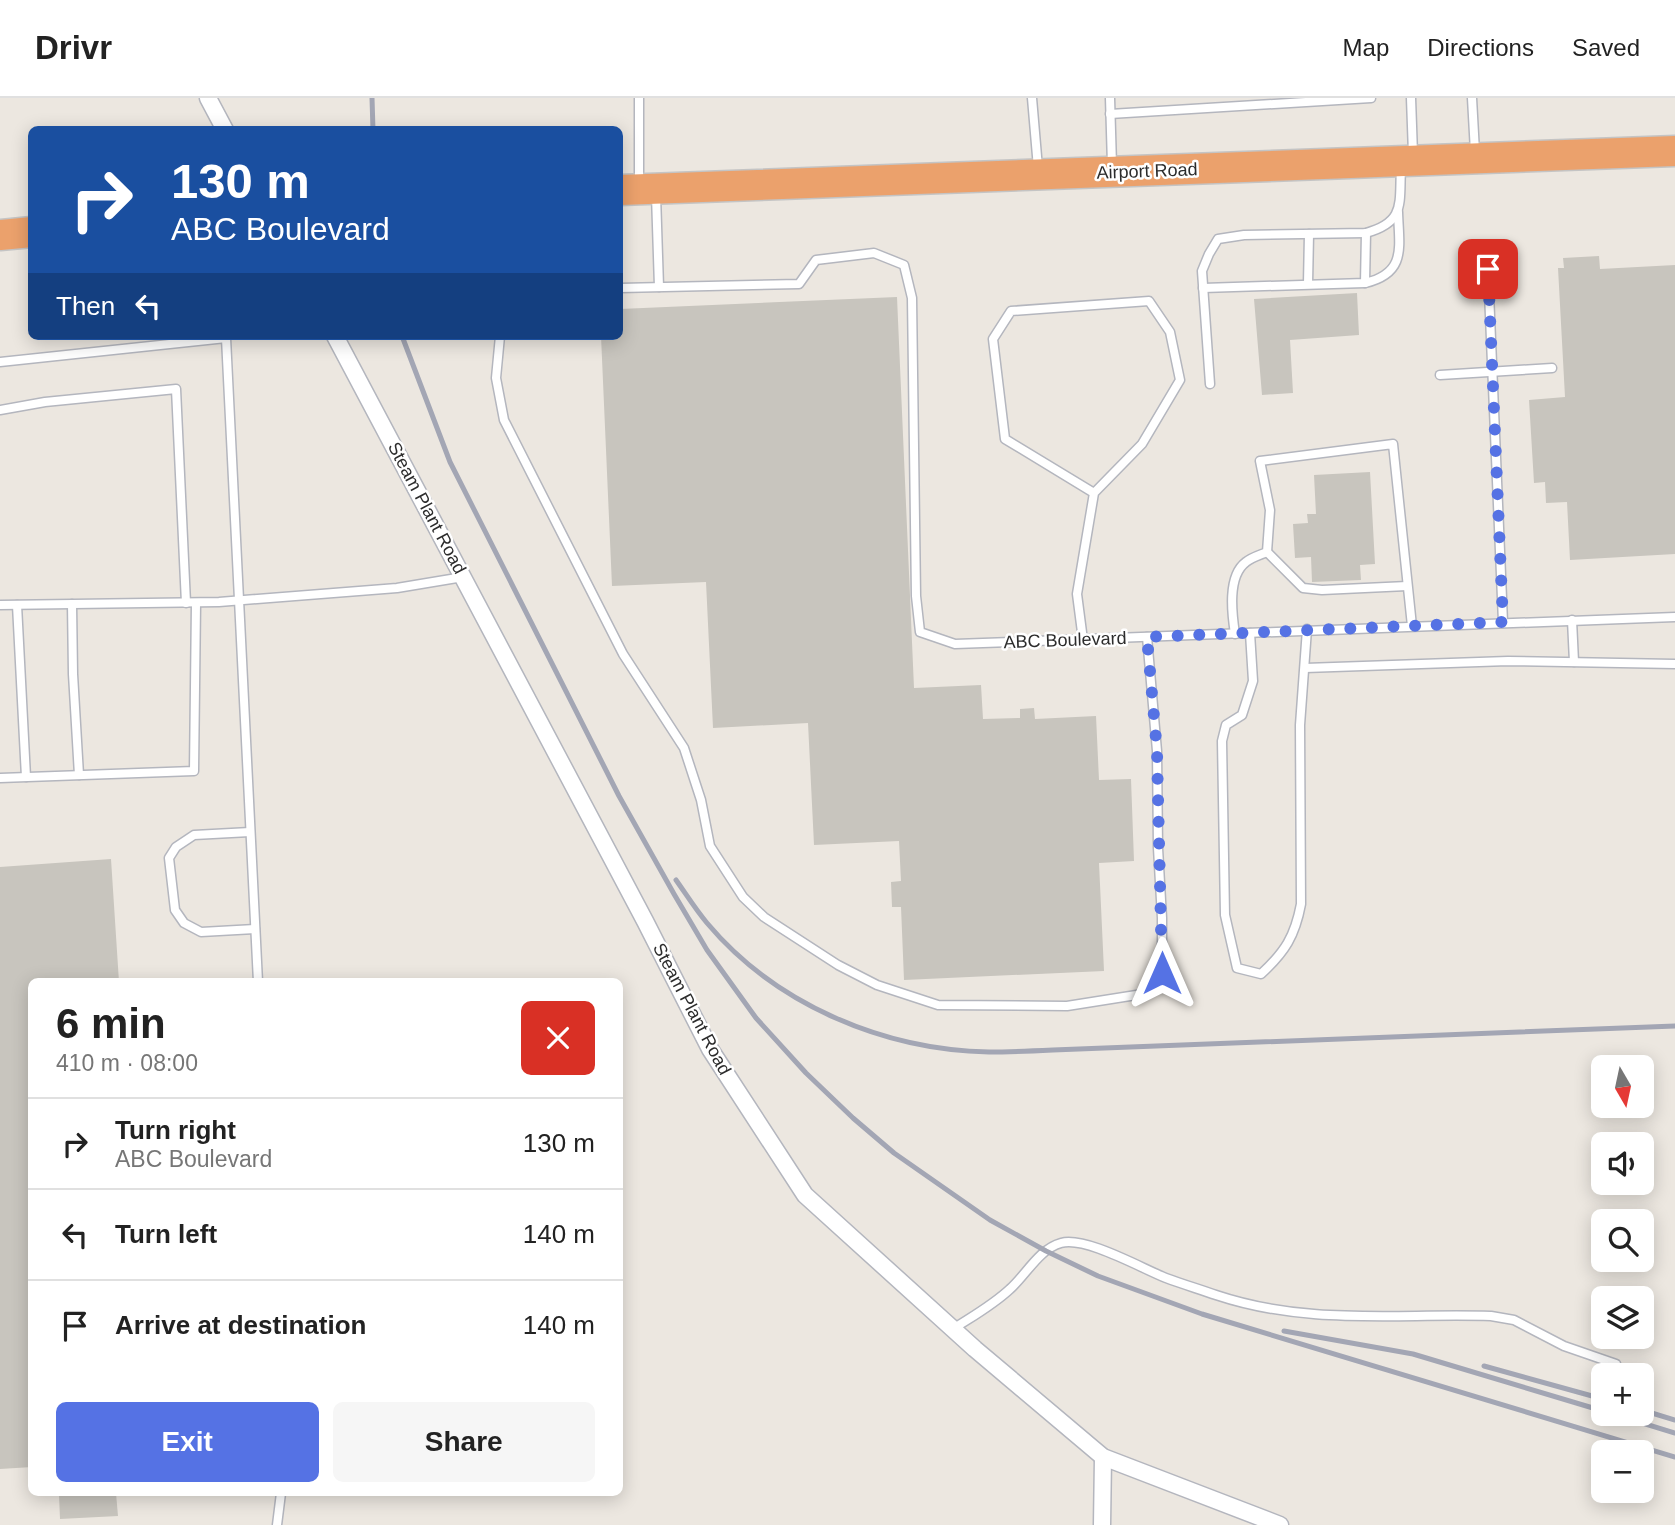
<!DOCTYPE html>
<html lang="en">
<head>
<meta charset="utf-8">
<style>
  body { margin:0; font-family:Helvetica,sans-serif; background:#f6f6f6; color:#222; height:100vh; display:flex; flex-direction:column; font-size:26px; white-space:nowrap }
  * { box-sizing:border-box; margin:0 }
  p { font-size:23px; color:#767676 }
  .icon { flex:none; width:38px; height:38px; fill:none; stroke:currentColor; stroke-width:2; stroke-linecap:round; stroke-linejoin:round }
  .map { position:relative; flex:1; overflow:hidden }
  .sheet { position:absolute; left:28px; top:880px; width:595px; height:518px; display:flex; flex-direction:column; background:#fff; border-radius:10px; box-shadow:0 4px 18px #0003 }
  .sheet>* { flex:none }
  .guide { position:absolute; left:28px; top:28px; width:595px; height:214px; border-radius:10px; box-shadow:0 4px 18px #0003; background:#1a4fa0; color:#fff; overflow:hidden }
  .needle { width:46px; rotate:171deg }
  .tools { position:absolute; left:1591px; top:957px; display:grid; gap:14px }
  .tools a { display:grid; place-items:center; width:63px; height:63px; border-radius:10px; background:#fff; box-shadow:0 4px 18px #0003; font-size:35px }
  .pin { position:absolute; display:grid; place-items:center; width:60px; height:60px; color:#fff; margin:-30px; border-radius:14px; box-shadow:0 4px 10px #0006 }
  .me { position:absolute; width:77px; margin:-38px; rotate:0deg; stroke-linejoin:round; filter:drop-shadow(0 0 5px #0008) }
  .turn { display:flex; align-items:center; gap:24px; height:147px; padding:0 28px; font-size:32px }
  .turn .icon { width:91px; height:91px; stroke-width:2.5 }
  .turn b { display:block; font-size:49px; line-height:60px }
  .then { display:flex; align-items:center; height:66px; padding:0 28px; background:#0003; gap:14px; font-size:26px }
  .round { display:grid; place-items:center; flex:none; width:74px; height:74px; border-radius:10px; background:#f6f6f6 }
  .summary { display:flex; align-items:center; justify-content:space-between; height:119px; padding:0 28px }
  h1 { font-size:42px; font-weight:800; line-height:52px }
  .primary-button { display:flex; gap:14px; margin-top:auto; padding:14px 28px }
  .primary-button a { flex:1; height:80px; border-radius:10px; background:#5572e4; color:#fff; font-size:28px; font-weight:800; line-height:80px; text-align:center }
  .primary-button a+a { background:#f6f6f6; color:#222 }
  ul { padding:0; list-style:none }
  li { display:flex; align-items:center; gap:21px; height:91px; padding:0 28px; border-top:2px solid #e0e0e0 }
  li div { flex:1 }
  li b { display:block; font-size:26px }
  li em { font-style:normal }
  header { display:flex; align-items:center; gap:42px; box-sizing:border-box; height:98px; padding:0 35px; background:#fff; border-bottom:2px solid #e0e0e0 }
  header strong { font-size:33px }
  nav { display:flex; gap:38px; margin-inline-start:auto; font-size:24px }
  .map>svg:first-child { display:block }
</style>
</head>
<body>
<header>
<strong>Drivr</strong>
<nav><a>Map</a><a>Directions</a><a>Saved</a></nav>
</header>
<div class="map">
<svg width="1675" height="1427" viewBox="0 0 1675 1427">
  <rect width="100%" height="100%" fill="#ece7e0"/>
  <g fill="#c8c5be">
    <path d="M 1599,158 L 1600,171 L 1675,167 L 1675,456 L 1570,462 L 1567,404 L 1546,405 L 1545,384 L 1534,385 L 1529,302 L 1565,299 L 1558,170 L 1564,170 L 1563,160 Z"/>
    <path d="M 1357,195 L 1359,237 L 1290,242 L 1293,295 L 1262,297 L 1254,201 Z"/>
    <path d="M 897,199 L 914,590 L 981,587 L 983,621 L 1020,620 L 1020,611 L 1034,610 L 1035,621 L 1096,618 L 1099,682 L 1131,681 L 1134,763 L 1099,765 L 1104,873 L 904,882 L 901,809 L 892,809 L 891,784 L 901,783 L 899,743 L 814,747 L 808,625 L 713,630 L 706,484 L 612,488 L 601,238 L 620,238 L 620,211 Z"/>
    <path d="M 1370,374 L 1375,466 L 1360,467 L 1361,482 L 1312,484 L 1311,459 L 1295,460 L 1293,426 L 1308,425 L 1307,416 L 1316,416 L 1314,377 Z"/>
    <path d="M 111,761 L 119,884 L 32,884 L 32,1369 L 0,1371 L 0,769 Z"/>
    <path d="M 75,1395 L 116,1395 L 118,1418 L 60,1421 L 59,1397 Z"/>
  </g>
  <g fill="none" stroke-linecap="round" stroke-linejoin="round">
    <defs>
      <g id="lane">
        <path d="M 639,0 L 639,85"/>
        <path d="M 1032,0 L 1038,70"/>
        <path d="M 1110,0 L 1112,67"/>
        <path d="M 1411,0 L 1413,56"/>
        <path d="M 1472,0 L 1475,54"/>
        <path d="M 1110,16 L 1371,0"/>
        <path d="M 656,97 L 659,189"/>
        <path d="M 1488,171 L 1503,524"/>
        <path d="M 1365,185 L 1366,135"/>
        <path d="M 1308,186 L 1309,136"/>
        <path d="M 620,190 L 799,186 L 816,162 L 874,155 L 904,167 L 912,200 L 916,498 L 920,534 L 955,546 L 1675,519"/>
        <path d="M 1203,190 L 1365,185 C 1407,175 1399,149 1398,114"/>
        <path d="M 500,238 L 496,280 L 504,322 L 623,556 L 684,650 L 701,702 L 710,748 L 743,799 L 764,819 L 838,867 L 877,887 L 938,907 L 1067,908 L 1149,895 L 1162,875 L 1162,820 L 1158,750 L 1157,653 L 1147,539"/>
        <path d="M 0,264 L 226,240 L 258,884"/>
        <path d="M 1440,277 L 1552,270"/>
        <path d="M 1210,286 L 1202,173 L 1209,156 L 1218,141 L 1244,137 L 1366,135 C 1406,124 1399,105 1401,70"/>
        <path d="M 0,312 L 45,304 L 176,291 L 186,505"/>
        <path d="M 1267,454 L 1303,490 L 1322,492 L 1407,488"/>
        <path d="M 72,506 L 73,576 L 79,677"/>
        <path d="M 0,507 L 219,504 L 397,490 L 463,479"/>
        <path d="M 17,507 L 26,679"/>
        <path d="M 1572,522 L 1574,564"/>
        <path d="M 1250,535 L 1253,583 L 1242,617 L 1226,627 L 1222,643 L 1225,817 L 1237,870 L 1261,876 C 1285,854 1295,838 1301,806 L 1300,627 L 1307,531"/>
        <path d="M 1235,536 C 1232,516 1227,478 1246,464 C 1252,459 1260,457 1267,454 L 1270,412 L 1260,363 L 1393,346 L 1412,528"/>
        <path d="M 1083,542 L 1077,496 L 1094,395 L 1142,346 L 1180,282 L 1170,234 L 1149,203 L 1011,213 L 993,241 L 1005,341 L 1094,395"/>
        <path d="M 1305,570 L 1508,563 L 1675,566"/>
        <path d="M 0,680 L 194,673 L 196,505"/>
        <path d="M 250,734 L 194,737 L 176,749 L 169,760 L 175,812 L 184,825 L 201,834 L 255,831"/>
        <path d="M 953,1231 C 973,1218 993,1207 1010,1191 C 1026,1177 1039,1151 1061,1145 C 1085,1138 1141,1170 1166,1180 C 1182,1186 1199,1191 1216,1197 C 1309,1228 1396,1215 1491,1218 L 1514,1222 L 1564,1248 L 1616,1266"/>
        <path d="M 277,1427 L 281,1395"/>
      </g>
      <g id="street">
        <path d="M 208,0 L 225,32"/>
        <path d="M 335,238 L 645,823 L 710,951 L 805,1097 L 975,1251 L 1103,1359 L 1280,1427"/>
        <path d="M 1102,1427 L 1103,1359"/>
      </g>
      <g id="highway">
        <path d="M 620,92 L 1675,53"/>
        <path d="M 0,137 L 32,134"/>
      </g>
    </defs>
    <use href="#lane" stroke="#b4b6be" stroke-width="11"/>
    <use href="#street" stroke="#b4b6be" stroke-width="19"/>
    <use href="#highway" stroke="#c4c4c4" stroke-width="33"/>
    <use href="#lane" stroke="#fff" stroke-width="8"/>
    <use href="#street" stroke="#fff" stroke-width="16"/>
    <use href="#highway" stroke="#eba16c" stroke-width="30"/>
    <g stroke="#a3a6b4" stroke-width="5">
      <path d="M 372,0 L 373,32"/>
      <path d="M 402,238 L 450,364 L 619,698 L 674,796 L 707,852 L 756,920 L 806,975 L 853,1020 L 894,1055 L 990,1122 L 1046,1153 L 1098,1178 L 1202,1216 L 1675,1359"/>
      <path d="M 676,782 C 686,796 696,812 707,825 C 776,907 884,952 989,954 C 1011,954 1032,953 1053,952 L 1675,928"/>
      <path d="M 1284,1233 L 1413,1256 L 1603,1313"/>
      <path d="M 1484,1268 L 1603,1301"/>
      <path d="M 1642,1312 L 1675,1322"/>
      <path d="M 1613,1316 L 1675,1335"/>
    </g>
  </g>
  <g fill="none" stroke-linecap="round" stroke-linejoin="round">
    <path stroke="#5572e4" stroke-width="12" stroke-dasharray="0 21.6" d="M 1162,875 L 1157,653 L 1147,539 L 1503,524 L 1488,171"/>
  </g>
  <g text-anchor="middle" stroke-width="5" stroke-linejoin="round" paint-order="stroke">
    <g font-size="18" fill="#2c2c2c" stroke="#fff">
      <text transform="translate(1147 73) rotate(-2)" y="6">Airport Road</text>
      <text transform="translate(427 410) rotate(62)" y="6">Steam Plant Road</text>
      <text transform="translate(1065 542) rotate(-2)" y="6">ABC Boulevard</text>
      <text transform="translate(692 911) rotate(62)" y="6">Steam Plant Road</text>
    </g>
  </g>
</svg>
<div class="tools">
<a><svg class="needle" viewBox="-14 -14 28 28"><path d="M0-13l5 13h-10z" fill="#e53935"/><path d="M0 13l5-13h-10z" fill="#767676"/></svg></a>
<a><svg class="icon" aria-label="sound" viewBox="0 0 24 24"><path d="M4 9h4l5-4v14l-5-4H4zM17 9q2 3 0 6"/></svg></a>
<a><svg class="icon" aria-label="search" viewBox="0 0 24 24"><circle cx="10" cy="10" r="6"/><path d="M15 15l6 6"/></svg></a>
<a><svg class="icon" aria-label="layers" viewBox="0 0 24 24"><path d="M12 4l9 5-9 5-9-5zM3 14l9 5 9-5"/></svg></a>
<a>+</a>
<a>−</a>
</div>
<div class="pin" style="left:1488px;top:171px;background:#d93025"><svg class="icon" aria-label="arrive" viewBox="0 0 24 24"><path d="M6 21V4h12l-3 4 3 4H6"/></svg></div>
<svg class="me" style="left:1162px;top:875px" viewBox="-20 -20 40 40"><path d="M0-17L14 15 0 8-14 15z" fill="#5572e4" stroke="#fff" stroke-width="4"/></svg>
<div class="guide">
<div class="turn"><svg class="icon" aria-label="right" viewBox="0 0 24 24"><path d="M7 20v-9h11M14 6l5 5-5 5"/></svg><div><b>130 m</b>ABC Boulevard</div></div>
<div class="then">Then<svg class="icon" aria-label="left" viewBox="0 0 24 24"><path d="M17 20v-9H6M10 6l-5 5 5 5"/></svg></div>
</div>
<section class="sheet">
<div class="summary"><div><h1>6 min</h1><p>410 m · 08:00</p></div><a class="round" style="background:#d93025;color:#fff"><svg class="icon" aria-label="close" viewBox="0 0 24 24"><path d="M6 6l12 12M18 6L6 18"/></svg></a></div>
<ul>
<li><svg class="icon" aria-label="right" viewBox="0 0 24 24"><path d="M7 20v-9h11M14 6l5 5-5 5"/></svg><div><b>Turn right</b><p>ABC Boulevard</p></div><em>130 m</em></li>
<li><svg class="icon" aria-label="left" viewBox="0 0 24 24"><path d="M17 20v-9H6M10 6l-5 5 5 5"/></svg><div><b>Turn left</b></div><em>140 m</em></li>
<li><svg class="icon" aria-label="arrive" viewBox="0 0 24 24"><path d="M6 21V4h12l-3 4 3 4H6"/></svg><div><b>Arrive at destination</b></div><em>140 m</em></li>
</ul>
<div class="primary-button"><a>Exit</a><a>Share</a></div>
</section>
</div>
</body>
</html>
